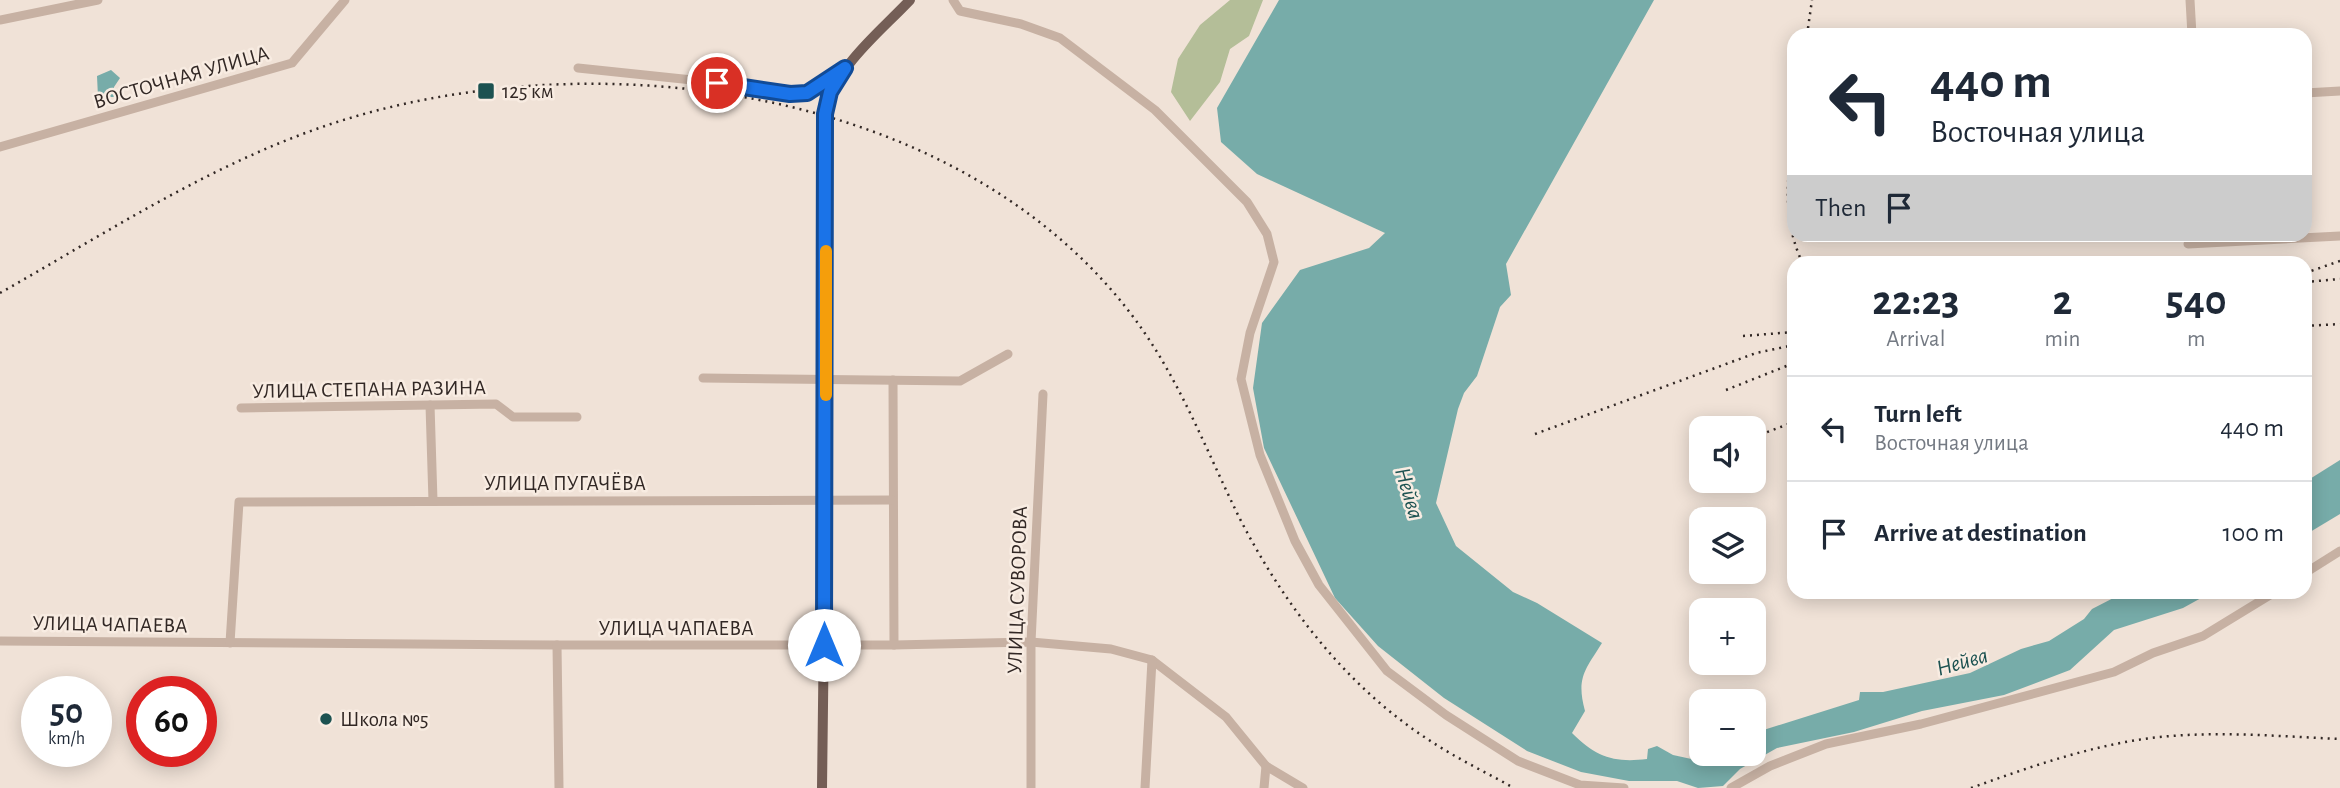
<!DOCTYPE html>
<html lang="en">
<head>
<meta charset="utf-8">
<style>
  body { margin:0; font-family:"Alegreya Sans",sans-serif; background:#f2f2f3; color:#1f2937; height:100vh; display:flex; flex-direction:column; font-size:26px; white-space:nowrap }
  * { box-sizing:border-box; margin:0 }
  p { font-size:23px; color:#747a83 }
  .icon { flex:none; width:38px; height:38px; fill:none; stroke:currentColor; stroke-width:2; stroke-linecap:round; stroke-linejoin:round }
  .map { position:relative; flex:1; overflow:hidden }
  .side { position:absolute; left:1787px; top:256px; width:525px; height:343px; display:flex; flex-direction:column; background:#fff; border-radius:21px; box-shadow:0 4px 18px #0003 }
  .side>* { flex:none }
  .guide { position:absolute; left:1787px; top:28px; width:525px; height:214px; border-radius:21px; box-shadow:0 4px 18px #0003; background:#fff; color:#1f2937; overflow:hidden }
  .controls { position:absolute; left:1689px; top:416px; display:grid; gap:14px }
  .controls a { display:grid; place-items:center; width:77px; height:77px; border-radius:14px; background:#fff; box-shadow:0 4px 18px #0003; font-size:35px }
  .speed { position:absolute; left:21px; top:676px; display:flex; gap:14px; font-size:35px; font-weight:700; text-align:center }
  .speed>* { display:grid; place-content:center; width:91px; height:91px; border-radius:50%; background:#fff; box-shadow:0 4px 18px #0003; line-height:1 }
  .speed small { font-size:18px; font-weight:400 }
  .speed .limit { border:10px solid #d22; background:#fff; color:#111 }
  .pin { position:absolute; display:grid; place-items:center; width:60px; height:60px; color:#fff; margin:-30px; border:4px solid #fff; border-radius:50%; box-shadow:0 2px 7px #0007 }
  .me { position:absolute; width:77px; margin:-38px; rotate:0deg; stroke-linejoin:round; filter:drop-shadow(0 0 5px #0008) }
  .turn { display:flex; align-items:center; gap:24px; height:147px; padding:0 28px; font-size:32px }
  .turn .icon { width:91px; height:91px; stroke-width:2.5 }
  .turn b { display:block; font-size:49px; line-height:60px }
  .then { display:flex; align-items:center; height:66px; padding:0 28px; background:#0003; gap:14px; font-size:26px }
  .eta { display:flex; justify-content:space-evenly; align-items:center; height:119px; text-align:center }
  .eta b { font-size:42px; font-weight:600; line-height:49px }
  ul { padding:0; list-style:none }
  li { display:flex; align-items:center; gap:21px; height:105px; padding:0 28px; border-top:2px solid #e0e1e3 }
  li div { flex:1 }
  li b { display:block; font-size:26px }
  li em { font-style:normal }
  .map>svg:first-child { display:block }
</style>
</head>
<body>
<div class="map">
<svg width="2340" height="788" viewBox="0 0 2340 788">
  <rect width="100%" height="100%" fill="#f0e2d7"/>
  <path fill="#b4be98" d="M 1230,0 L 1263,0 L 1249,36 L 1230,49 L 1220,82 L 1190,121 L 1171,92 L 1178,59 L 1200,25 Z"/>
  <g fill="#77aca9">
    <path d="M 1279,0 L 1654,0 L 1506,264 L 1511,295 L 1500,307 L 1477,376 L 1464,393 L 1458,409 L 1436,503 L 1456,546 L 1513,592 L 1537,603 L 1602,643 C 1585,670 1576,678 1585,711 L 1572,733 C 1596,757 1614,763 1647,759 L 1648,749 L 1657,746 L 1673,755 L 1696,760 L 1706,754 L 1754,754 L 1754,733 L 1859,700 L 1860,692 L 1883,692 L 1970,673 L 2021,649 L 2049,641 L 2084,619 L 2092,609 L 2125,592 L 2212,592 L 2183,608 L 2114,630 L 2070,670 L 2004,695 L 1922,711 L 1854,732 L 1777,748 L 1740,769 L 1723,786 L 1698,788 L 1677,781 L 1629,781 L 1581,772 L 1527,751 L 1444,698 L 1378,646 L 1335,598 L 1264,448 L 1253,388 L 1262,323 L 1300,270 L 1369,248 L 1385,233 L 1257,174 L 1221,142 L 1217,108 Z"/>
    <path d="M 111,70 L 120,78 L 114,87 L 114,97 L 98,97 L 97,76 Z"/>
    <path d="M 2340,460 L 2340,514 L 2305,535 L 2305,482 Z"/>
  </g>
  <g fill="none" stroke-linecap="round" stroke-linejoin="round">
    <g stroke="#c7b1a3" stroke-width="9">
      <path d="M 953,0 L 960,11 L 1021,24 L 1060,38 L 1155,110 L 1247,202 L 1267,234 L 1274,262 L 1250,333 L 1241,379 L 1260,455 L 1295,541 L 1319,585 L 1387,671 L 1446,715 L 1518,761 L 1580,785 L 1624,788"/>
      <path d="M 2190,0 L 2192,35"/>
      <path d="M 0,20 L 98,0"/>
      <path d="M 578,68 L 740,85 L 790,94 L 807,93 L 844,69"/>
      <path d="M 2305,93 L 2340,91"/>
      <path d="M 0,147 L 292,63 L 345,0"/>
      <path d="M 2188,244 L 2340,236"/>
      <path d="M 703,378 L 960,381 L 1008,354"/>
      <path d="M 893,380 L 894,645"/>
      <path d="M 430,405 L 433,501"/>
      <path d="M 241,408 L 496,404 L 513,417 L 577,417"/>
      <path d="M 2305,573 L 2340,551"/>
      <path d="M 0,641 L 557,645 L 894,645 L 1031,642 L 1111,649 L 1152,660 L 1226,717 L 1266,766 L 1303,788"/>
      <path d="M 230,643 L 239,502 L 892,500"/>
      <path d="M 557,645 L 559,788"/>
      <path d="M 1031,788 L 1031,642 L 1043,394"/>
      <path d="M 1145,788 L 1152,660"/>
      <path d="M 1264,788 L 1266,766"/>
      <path d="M 1731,788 L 1770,766 L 1826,744 L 1921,724 L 2114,672 L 2153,653 L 2203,636 L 2275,592"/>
    </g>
    <path stroke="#745e56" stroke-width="10" d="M 822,788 L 827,379 L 825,114 C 835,66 878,34 910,0"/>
    <g stroke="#322825" stroke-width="2.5" stroke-dasharray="2 5" stroke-linecap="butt">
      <path d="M 1807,35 L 1812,0"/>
      <path d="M 1794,124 C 1788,173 1781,216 1802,262"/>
      <path d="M 2305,273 L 2340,261"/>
      <path d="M 2305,282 L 2340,279"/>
      <path d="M 0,293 C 106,233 210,165 325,126 C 587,37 959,83 1134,318 C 1179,378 1206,450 1239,517 C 1284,605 1347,688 1432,742 C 1458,759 1487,773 1514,788"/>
      <path d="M 2305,326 L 2340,324"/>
      <path d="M 1743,336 L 1794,332"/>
      <path d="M 1726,390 L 1794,363"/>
      <path d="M 1535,434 L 1756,353 L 1794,345"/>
      <path d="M 1754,437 L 1794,422"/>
      <path d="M 1971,788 C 2024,769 2075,751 2131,741 C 2199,729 2271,736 2340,739"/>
    </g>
  </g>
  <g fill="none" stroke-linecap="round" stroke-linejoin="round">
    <defs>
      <path id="route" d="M 717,83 L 790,94 L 807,93 L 845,68 L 830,92 L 825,114 L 824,645"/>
    </defs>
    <use href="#route" stroke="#114b97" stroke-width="18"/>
    <use href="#route" stroke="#1a73e8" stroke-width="12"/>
    <path stroke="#f59e0b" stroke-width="12" d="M 826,251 L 826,395"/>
  </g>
  <g fill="#1c5251" stroke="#f8ece2" stroke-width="2.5">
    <rect x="477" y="82" width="18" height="18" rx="3.5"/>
    <circle cx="326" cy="719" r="7"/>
  </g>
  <g text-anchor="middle" stroke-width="5" stroke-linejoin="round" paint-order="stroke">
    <g font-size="21" fill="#322825" stroke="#f8ece2">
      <text transform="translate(181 77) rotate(-16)" y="7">ВОСТОЧНАЯ УЛИЦА</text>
      <text transform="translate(369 389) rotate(-1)" y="7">УЛИЦА СТЕПАНА РАЗИНА</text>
      <text x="565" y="490">УЛИЦА ПУГАЧЁВА</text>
      <text transform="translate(1017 590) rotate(-88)" y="7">УЛИЦА СУВОРОВА</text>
      <text transform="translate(110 624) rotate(1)" y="7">УЛИЦА ЧАПАЕВА</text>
      <text x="676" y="635">УЛИЦА ЧАПАЕВА</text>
    </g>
    <g font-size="21" fill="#322825" stroke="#f8ece2" text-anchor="start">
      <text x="502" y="98">125 км</text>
      <text x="340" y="726">Школа №5</text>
    </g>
    <g font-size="23" font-style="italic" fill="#1c5251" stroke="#f8ece2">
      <text transform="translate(1410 493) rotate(73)" y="8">Нейва</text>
      <text transform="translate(1962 661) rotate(-16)" y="8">Нейва</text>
    </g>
  </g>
</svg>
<div class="controls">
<a><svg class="icon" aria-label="sound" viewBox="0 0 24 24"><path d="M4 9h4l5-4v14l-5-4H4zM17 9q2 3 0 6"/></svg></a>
<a><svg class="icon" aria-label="layers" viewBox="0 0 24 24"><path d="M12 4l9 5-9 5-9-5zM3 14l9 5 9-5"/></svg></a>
<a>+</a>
<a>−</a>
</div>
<div class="speed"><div>50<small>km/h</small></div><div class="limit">60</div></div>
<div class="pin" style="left:717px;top:83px;background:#d93025"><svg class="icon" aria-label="arrive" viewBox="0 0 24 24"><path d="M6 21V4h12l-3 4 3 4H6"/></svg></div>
<svg class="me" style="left:824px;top:645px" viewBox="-20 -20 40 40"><circle r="19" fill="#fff"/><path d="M0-13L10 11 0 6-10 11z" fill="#1a73e8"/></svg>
<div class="guide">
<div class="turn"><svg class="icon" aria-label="left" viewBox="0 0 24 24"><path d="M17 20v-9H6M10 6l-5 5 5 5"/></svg><div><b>440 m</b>Восточная улица</div></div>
<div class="then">Then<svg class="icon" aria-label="arrive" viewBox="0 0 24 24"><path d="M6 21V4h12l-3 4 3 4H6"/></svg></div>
</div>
<section class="side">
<div class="eta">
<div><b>22:23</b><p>Arrival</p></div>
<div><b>2</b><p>min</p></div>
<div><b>540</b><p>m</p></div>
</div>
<ul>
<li><svg class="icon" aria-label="left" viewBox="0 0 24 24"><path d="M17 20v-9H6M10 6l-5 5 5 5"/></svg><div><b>Turn left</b><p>Восточная улица</p></div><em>440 m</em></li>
<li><svg class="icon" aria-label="arrive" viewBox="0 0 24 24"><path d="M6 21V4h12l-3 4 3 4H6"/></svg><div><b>Arrive at destination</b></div><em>100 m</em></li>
</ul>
</section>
</div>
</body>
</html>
